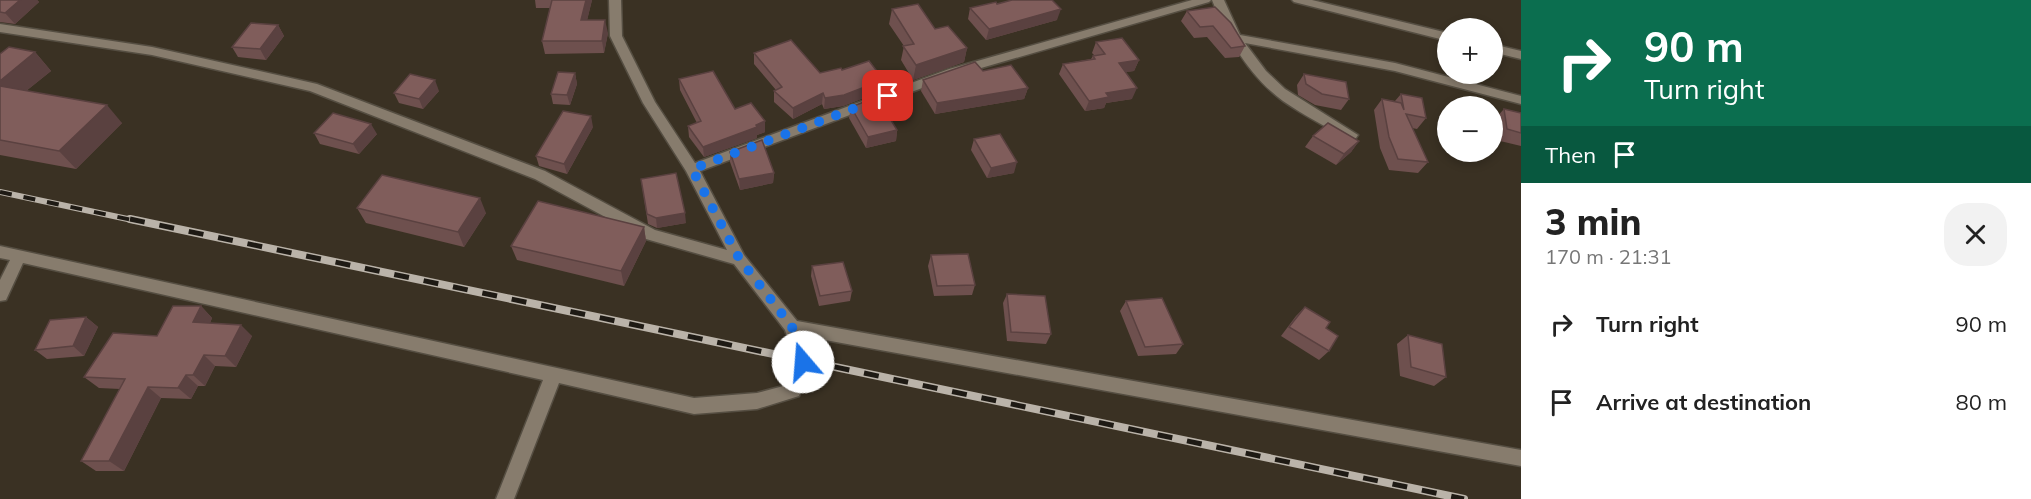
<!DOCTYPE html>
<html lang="en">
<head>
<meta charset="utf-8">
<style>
  body { margin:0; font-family:Mulish,sans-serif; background:#f2f2f2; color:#222; height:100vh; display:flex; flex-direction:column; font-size:22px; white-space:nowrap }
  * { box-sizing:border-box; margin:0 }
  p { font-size:20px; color:#767676 }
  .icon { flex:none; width:33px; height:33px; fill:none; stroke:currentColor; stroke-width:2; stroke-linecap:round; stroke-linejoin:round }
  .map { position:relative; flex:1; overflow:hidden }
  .side { display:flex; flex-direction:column; background:#fff; width:510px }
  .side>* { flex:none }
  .hud { background:#0b6e4f; color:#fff; overflow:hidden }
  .fabs { position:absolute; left:1437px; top:18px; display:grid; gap:12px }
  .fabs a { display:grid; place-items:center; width:66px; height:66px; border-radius:50%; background:#fff; box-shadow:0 3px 9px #0003; font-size:30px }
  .pin { position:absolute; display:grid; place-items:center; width:51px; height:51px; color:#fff; margin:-26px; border-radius:12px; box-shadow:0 3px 9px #0006 }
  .me { position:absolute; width:66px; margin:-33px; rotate:342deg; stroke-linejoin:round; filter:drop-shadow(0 0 4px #0008) }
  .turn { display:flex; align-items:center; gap:21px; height:126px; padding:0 24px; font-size:27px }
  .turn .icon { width:78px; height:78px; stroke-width:2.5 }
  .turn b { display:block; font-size:42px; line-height:51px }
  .then { display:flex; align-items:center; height:57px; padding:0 24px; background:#0003; gap:12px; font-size:22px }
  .round { display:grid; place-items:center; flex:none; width:63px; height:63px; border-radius:24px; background:#f2f2f2 }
  .overview { display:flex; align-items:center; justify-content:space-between; height:102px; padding:0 24px }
  h1 { font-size:36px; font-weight:800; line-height:45px }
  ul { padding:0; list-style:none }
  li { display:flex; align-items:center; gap:18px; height:78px; padding:0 24px }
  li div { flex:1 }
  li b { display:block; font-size:22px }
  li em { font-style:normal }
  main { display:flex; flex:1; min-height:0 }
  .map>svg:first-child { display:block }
</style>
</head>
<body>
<main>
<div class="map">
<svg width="1521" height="499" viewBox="0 0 1521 499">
  <rect width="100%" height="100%" fill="#3a3123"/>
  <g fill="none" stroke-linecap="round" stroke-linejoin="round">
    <defs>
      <g id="street">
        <path d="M 609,0 L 621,0 L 622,36 L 655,102 L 695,163 L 949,69 L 1192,0 L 1211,0 L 1209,2 L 957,75 L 700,171 L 744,255 L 797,321 L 1521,450 L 1521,466 L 803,336 L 811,362 L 799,396 L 757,409 L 694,414 L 559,383 L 514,499 L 496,499 L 543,380 L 23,263 L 6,300 L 0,301 L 0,280 L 10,260 L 0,258 L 0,246 L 694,398 L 757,393 L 787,385 L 795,362 L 785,330 L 734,264 L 646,239 L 535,179 L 310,91 L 152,55 L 0,32 L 0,24 L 152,47 L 317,84 L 545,171 L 655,230 L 727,250 L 686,171 L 643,103 L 610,36 Z"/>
        <path d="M 1212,0 L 1224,0 L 1240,35 L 1395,63 L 1521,96 L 1521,104 L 1395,71 L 1245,43 L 1266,71 L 1285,89 L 1358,135 L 1356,138 L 1346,138 C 1325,126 1303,115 1283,101 C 1249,76 1227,38 1212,0 Z"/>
        <path d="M 1292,0 L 1312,0 L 1448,33 L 1448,41 L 1294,2 Z"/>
        <path d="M 1492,44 L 1521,51 L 1521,59 L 1492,52 Z"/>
      </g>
    </defs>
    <use href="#street" stroke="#554e42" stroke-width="3"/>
    <use href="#street" fill="#877c6d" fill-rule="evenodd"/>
    <defs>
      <path id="rail-far1" d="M 0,192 L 137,221"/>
      <path id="rail" d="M 130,219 L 1464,499"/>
    </defs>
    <use href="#rail-far1" stroke="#bab3a9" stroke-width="6"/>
    <use href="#rail" stroke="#bab3a9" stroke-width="8"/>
    <use href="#rail-far1" stroke="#1e1a14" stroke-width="4" stroke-dasharray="12" stroke-linecap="butt"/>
    <use href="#rail" stroke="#1e1a14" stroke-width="5" stroke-dasharray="15" stroke-linecap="butt"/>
  </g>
  <g fill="#6e504e">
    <path d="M 0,0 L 37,0 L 39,2 L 15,24 L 0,22 Z"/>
    <path d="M 535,0 L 592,0 L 587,20 L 608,33 L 604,53 L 545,54 L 542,41 L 550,8 L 536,8 Z"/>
    <path d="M 997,4 L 1057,20 L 986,40 L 968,19 L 970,8 Z"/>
    <path d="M 1215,7 L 1245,46 L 1239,57 L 1225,58 L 1207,37 L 1194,38 L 1181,21 L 1187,11 Z"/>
    <path d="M 892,9 L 935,29 L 967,48 L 964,62 L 913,80 L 901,60 L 904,46 L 889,24 Z"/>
    <path d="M 278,25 L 284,36 L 266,60 L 238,57 L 232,47 Z"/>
    <path d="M 1096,42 L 1139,60 L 1134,71 L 1125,72 L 1132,99 L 1106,103 L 1104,108 L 1085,111 L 1059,74 L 1063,64 L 1091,59 L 1093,56 L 1094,55 L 1092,53 Z"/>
    <path d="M 35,52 L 51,71 L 26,91 L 122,123 L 76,169 L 0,155 L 0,54 Z"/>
    <path d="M 754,53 L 820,73 L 842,70 L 882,89 L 869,93 L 869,96 L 843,106 L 824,109 L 822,104 L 793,119 L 774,102 L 774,91 L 776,90 L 754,64 Z"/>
    <path d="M 983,71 L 1028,88 L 1024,99 L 935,114 L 921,91 L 923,80 Z"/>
    <path d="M 575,73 L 577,84 L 570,105 L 553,104 L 551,94 Z"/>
    <path d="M 1304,74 L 1349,99 L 1341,110 L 1315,105 L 1298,95 L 1297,85 Z"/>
    <path d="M 1462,74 L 1483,74 L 1479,79 Z"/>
    <path d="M 679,79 L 735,109 L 765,132 L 757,135 L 757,138 L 704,157 L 689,137 L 688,126 L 697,123 L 680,90 Z"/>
    <path d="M 439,91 L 423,109 L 399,103 L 394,93 Z"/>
    <path d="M 1401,94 L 1426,118 L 1417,129 L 1412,128 L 1428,162 L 1418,173 L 1389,170 L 1380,148 L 1374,110 L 1382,99 L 1395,101 Z"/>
    <path d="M 851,107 L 897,130 L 896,141 L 866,148 L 849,118 Z"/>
    <path d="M 1504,109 L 1521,113 L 1521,146 L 1496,140 L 1494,120 Z"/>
    <path d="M 593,127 L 567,174 L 539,166 L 536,156 Z"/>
    <path d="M 314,133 L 377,134 L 359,154 L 320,144 Z"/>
    <path d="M 1313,136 L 1359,141 L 1351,152 L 1336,165 L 1305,147 Z"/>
    <path d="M 974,139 L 1014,173 L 987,178 L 971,150 Z"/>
    <path d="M 730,152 L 774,173 L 773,183 L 740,190 L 730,162 Z"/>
    <path d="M 641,179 L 686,223 L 657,228 L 648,224 Z"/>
    <path d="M 357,208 L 486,213 L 464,247 L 366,223 Z"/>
    <path d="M 644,227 L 646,241 L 624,286 L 517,260 L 511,246 Z"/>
    <path d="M 931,255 L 975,285 L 972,295 L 934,296 L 928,266 Z"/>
    <path d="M 812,266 L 852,291 L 850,301 L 819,306 L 811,276 Z"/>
    <path d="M 1007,294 L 1051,334 L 1046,344 L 1007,341 L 1003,303 Z"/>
    <path d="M 1126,301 L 1183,344 L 1176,354 L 1138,356 L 1120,311 Z"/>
    <path d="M 201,306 L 212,318 L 210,323 L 252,336 L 236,367 L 215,366 L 205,386 L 198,386 L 191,399 L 161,398 L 124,471 L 96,471 L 81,461 L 120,389 L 99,388 L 84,377 L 157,336 Z"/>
    <path d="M 1305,307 L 1326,328 L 1329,351 L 1319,360 L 1281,336 L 1296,316 Z"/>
    <path d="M 86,317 L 98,327 L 84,356 L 47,359 L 35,350 Z"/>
    <path d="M 1408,335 L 1446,377 L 1434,386 L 1400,376 L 1397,344 Z"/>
  </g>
  <g fill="#5a4140">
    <path d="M 20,0 L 37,0 L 39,2 L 15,24 L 5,13 Z"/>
    <path d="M 586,0 L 592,0 L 584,33 L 581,20 Z"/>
    <path d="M 1061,9 L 1057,20 L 986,40 L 989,29 Z"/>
    <path d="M 605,20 L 608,33 L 604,53 L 602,41 Z"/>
    <path d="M 278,25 L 284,36 L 266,60 L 260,49 Z"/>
    <path d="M 967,48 L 964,62 L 913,80 L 916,65 Z"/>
    <path d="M 35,52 L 51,71 L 11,103 L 0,91 L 0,81 Z"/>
    <path d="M 1139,60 L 1134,71 L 1114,74 L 1119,63 Z"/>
    <path d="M 575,73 L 577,84 L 570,105 L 567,95 Z"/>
    <path d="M 883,79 L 882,89 L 869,93 L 869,96 L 843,106 L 824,109 L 825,98 Z"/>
    <path d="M 435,80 L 439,91 L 423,109 L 419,99 Z"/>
    <path d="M 1028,88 L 1024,99 L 935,114 L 937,103 Z"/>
    <path d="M 1137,88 L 1132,99 L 1106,103 L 1104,108 L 1085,111 L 1089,101 L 1106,93 Z"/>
    <path d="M 823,93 L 822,104 L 793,119 L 793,108 Z"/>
    <path d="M 107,105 L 122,123 L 76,169 L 59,151 Z"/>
    <path d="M 591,116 L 593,127 L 567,174 L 564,164 Z"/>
    <path d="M 765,121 L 765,132 L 757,135 L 757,138 L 704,157 L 703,147 Z"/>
    <path d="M 371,124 L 377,134 L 359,154 L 353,144 Z"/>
    <path d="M 897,130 L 896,141 L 866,148 L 868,137 Z"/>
    <path d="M 1359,141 L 1351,152 L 1336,165 L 1344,154 Z"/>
    <path d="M 1017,162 L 1014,173 L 987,178 L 991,168 Z"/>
    <path d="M 774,173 L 773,183 L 740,190 L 739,179 Z"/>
    <path d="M 480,198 L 486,213 L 464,247 L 458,232 Z"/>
    <path d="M 685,213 L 686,223 L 657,228 L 656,218 Z"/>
    <path d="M 644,227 L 646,241 L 624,286 L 621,271 Z"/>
    <path d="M 201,306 L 212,318 L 205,334 L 193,322 Z"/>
    <path d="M 86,317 L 98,327 L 84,356 L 73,346 Z"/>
    <path d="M 241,325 L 252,336 L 236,367 L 225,356 Z"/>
    <path d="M 204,355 L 215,366 L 205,386 L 193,375 Z"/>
    <path d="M 186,375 L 198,386 L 191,399 L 178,388 Z"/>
    <path d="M 148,387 L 161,398 L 124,471 L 109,461 Z"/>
  </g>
  <g fill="#805d5b" stroke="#5a4140" stroke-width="1.5">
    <path d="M 0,0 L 20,0 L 5,13 L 0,12 Z"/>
    <path d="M 552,0 L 586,0 L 581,20 L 605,20 L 602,41 L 542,41 Z"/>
    <path d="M 1012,0 L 1052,0 L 1061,9 L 989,29 L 970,8 L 996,2 L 997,4 Z"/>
    <path d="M 918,4 L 935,29 L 948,26 L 967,48 L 916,65 L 903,46 L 914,44 L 892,9 Z"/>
    <path d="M 1215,7 L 1231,23 L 1245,46 L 1231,48 L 1213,26 L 1200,27 L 1187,11 Z"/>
    <path d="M 251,23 L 278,25 L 260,49 L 232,47 Z"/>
    <path d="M 1122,38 L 1139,60 L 1119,63 L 1137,88 L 1106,93 L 1109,97 L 1089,101 L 1063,64 L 1095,59 L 1093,56 L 1105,54 L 1096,42 Z"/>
    <path d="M 791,40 L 820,73 L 841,68 L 842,70 L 869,61 L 883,79 L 869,83 L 870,85 L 844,95 L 825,98 L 823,93 L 793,108 L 774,91 L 782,87 L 754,53 Z"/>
    <path d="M 9,47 L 35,52 L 0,81 L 0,54 Z"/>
    <path d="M 975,62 L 983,71 L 1011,65 L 1028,88 L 937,103 L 923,80 Z"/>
    <path d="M 713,71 L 735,109 L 751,103 L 765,121 L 756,125 L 757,127 L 703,147 L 688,126 L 701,121 L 679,79 Z"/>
    <path d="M 558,72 L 575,73 L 567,95 L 551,94 Z"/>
    <path d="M 410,74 L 435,80 L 419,99 L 394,93 Z"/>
    <path d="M 1304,74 L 1346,82 L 1349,99 L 1322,94 L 1306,84 Z"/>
    <path d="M 0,86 L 107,105 L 59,151 L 0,140 Z"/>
    <path d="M 1401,94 L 1422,98 L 1426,118 L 1406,114 L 1428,162 L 1398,159 L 1389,137 L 1382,99 L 1401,103 L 1404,110 Z"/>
    <path d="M 877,97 L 897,130 L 868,137 L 851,107 Z"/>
    <path d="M 1504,109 L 1521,113 L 1521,133 L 1507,129 Z"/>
    <path d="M 563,111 L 591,116 L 564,164 L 536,156 Z"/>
    <path d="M 333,113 L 371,124 L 353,144 L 314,133 Z"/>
    <path d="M 1328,123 L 1359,141 L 1344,154 L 1313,136 Z"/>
    <path d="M 1000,134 L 1017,162 L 991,168 L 974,139 Z"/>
    <path d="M 762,140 L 774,173 L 739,179 L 730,152 Z"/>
    <path d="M 676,173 L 685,213 L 656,218 L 647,214 L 641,179 Z"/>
    <path d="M 382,175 L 480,198 L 458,232 L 357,208 Z"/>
    <path d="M 538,201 L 644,227 L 621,271 L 511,246 Z"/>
    <path d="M 968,254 L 975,285 L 937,286 L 931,255 Z"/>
    <path d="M 843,262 L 852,291 L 820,296 L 812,266 Z"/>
    <path d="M 1007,294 L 1045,296 L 1051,334 L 1011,332 Z"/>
    <path d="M 1162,298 L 1183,344 L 1145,347 L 1126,301 Z"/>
    <path d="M 173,306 L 201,306 L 193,322 L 241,325 L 225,356 L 204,355 L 193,375 L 186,375 L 178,388 L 148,387 L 109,461 L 81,461 L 125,379 L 84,377 L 113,333 L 157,336 Z"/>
    <path d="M 1305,307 L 1330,322 L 1326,328 L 1338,336 L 1329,351 L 1289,327 Z"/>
    <path d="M 86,317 L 73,346 L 35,350 L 50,320 Z"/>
    <path d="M 1408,335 L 1442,344 L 1446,377 L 1411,367 Z"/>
  </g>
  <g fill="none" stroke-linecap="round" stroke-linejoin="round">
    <path stroke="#1a73e8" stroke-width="10" stroke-dasharray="0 18" d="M 803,362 L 792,327 L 739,258 L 692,169 L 888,96"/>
  </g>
</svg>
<div class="fabs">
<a>+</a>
<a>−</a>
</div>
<div class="pin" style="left:888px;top:96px;background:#d93025"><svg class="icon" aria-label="arrive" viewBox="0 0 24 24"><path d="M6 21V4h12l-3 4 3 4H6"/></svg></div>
<svg class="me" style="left:803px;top:362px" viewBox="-20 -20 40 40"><circle r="19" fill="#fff"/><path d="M0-13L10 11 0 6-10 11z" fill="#1a73e8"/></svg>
</div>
<section class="side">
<div class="hud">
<div class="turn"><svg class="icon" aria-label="right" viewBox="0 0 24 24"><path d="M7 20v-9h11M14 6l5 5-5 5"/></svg><div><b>90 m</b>Turn right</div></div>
<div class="then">Then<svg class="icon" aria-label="arrive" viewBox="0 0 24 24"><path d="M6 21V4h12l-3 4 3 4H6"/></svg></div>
</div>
<div class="overview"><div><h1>3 min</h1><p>170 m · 21:31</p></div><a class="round"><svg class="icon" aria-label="close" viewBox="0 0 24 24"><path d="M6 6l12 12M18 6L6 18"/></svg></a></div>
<ul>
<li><svg class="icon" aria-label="right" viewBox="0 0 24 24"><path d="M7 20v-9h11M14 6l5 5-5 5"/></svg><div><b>Turn right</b></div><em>90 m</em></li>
<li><svg class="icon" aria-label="arrive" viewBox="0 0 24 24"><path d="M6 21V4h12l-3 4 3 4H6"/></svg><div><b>Arrive at destination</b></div><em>80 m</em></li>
</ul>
</section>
</main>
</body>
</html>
